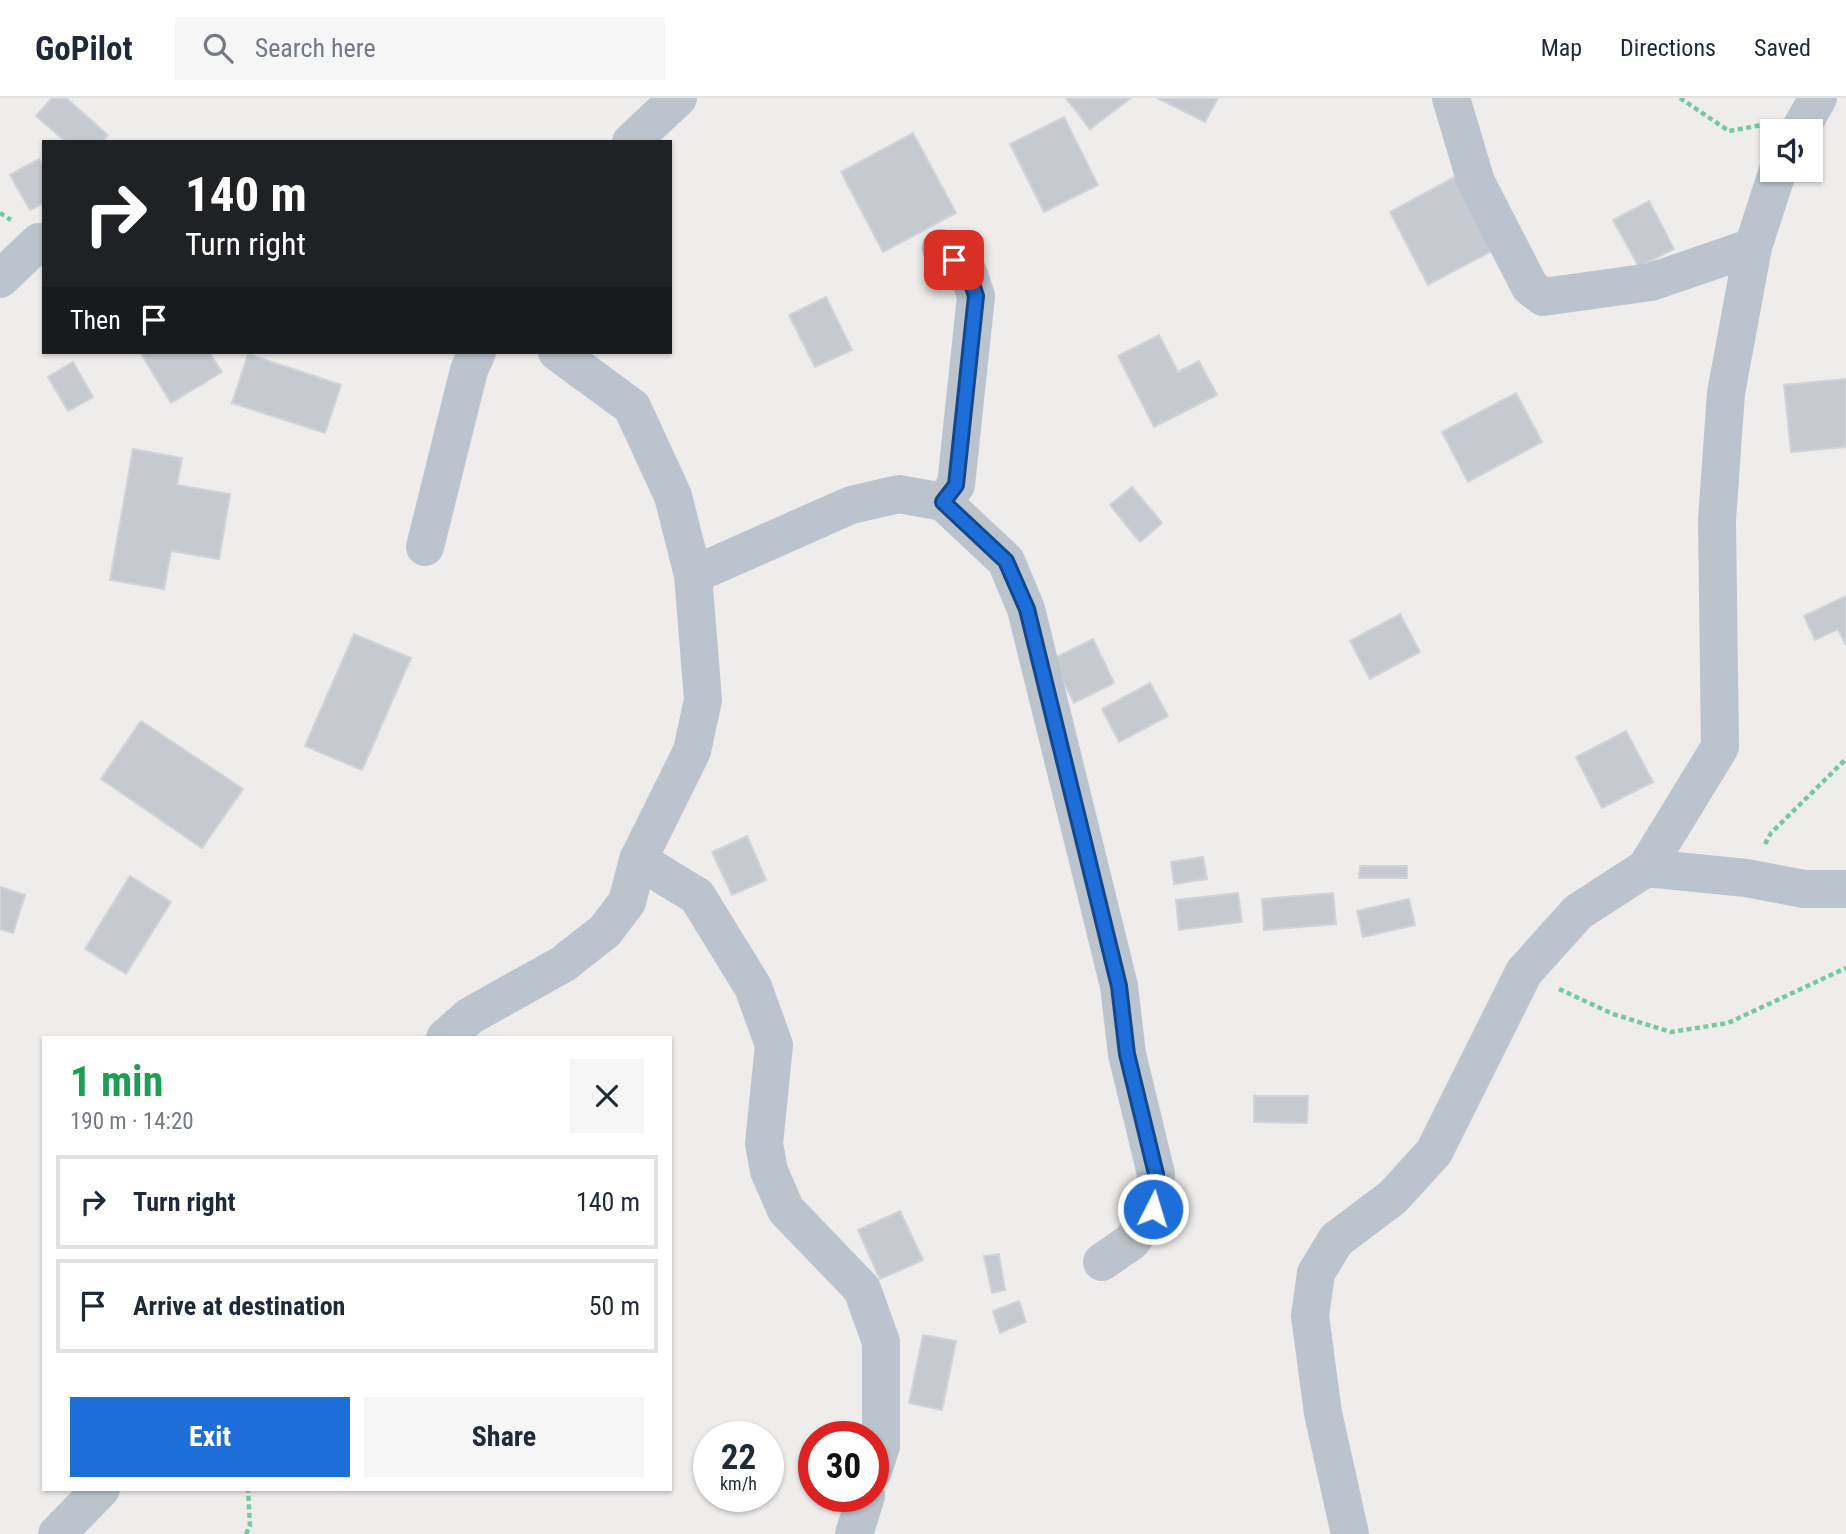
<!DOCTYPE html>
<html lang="en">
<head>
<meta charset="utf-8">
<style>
  body { margin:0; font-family:"Roboto Condensed",sans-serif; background:#f6f6f7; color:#1f2937; height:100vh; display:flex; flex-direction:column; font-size:26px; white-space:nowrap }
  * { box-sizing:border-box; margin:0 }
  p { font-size:23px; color:#747a83 }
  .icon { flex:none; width:38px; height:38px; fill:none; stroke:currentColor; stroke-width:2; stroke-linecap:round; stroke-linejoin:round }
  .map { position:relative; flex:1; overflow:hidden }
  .drawer { position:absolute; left:42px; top:938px; width:630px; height:455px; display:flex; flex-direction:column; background:#fff; border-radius:0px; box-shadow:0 2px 5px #0004 }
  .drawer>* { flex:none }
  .banner { position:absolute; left:42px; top:42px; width:630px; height:214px; border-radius:0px; box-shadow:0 2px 5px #0004; background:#202124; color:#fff; overflow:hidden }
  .controls { position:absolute; left:1760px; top:21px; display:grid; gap:14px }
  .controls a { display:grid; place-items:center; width:63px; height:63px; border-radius:0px; background:#fff; box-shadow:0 2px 5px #0004; font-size:35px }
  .speed { position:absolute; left:693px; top:1323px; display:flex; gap:14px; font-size:35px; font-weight:700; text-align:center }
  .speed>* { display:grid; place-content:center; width:91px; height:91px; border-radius:50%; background:#fff; box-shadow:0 2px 5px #0004; line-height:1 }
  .speed small { font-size:18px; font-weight:400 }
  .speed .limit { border:10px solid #d22; background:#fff; color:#111 }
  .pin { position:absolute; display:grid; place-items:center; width:60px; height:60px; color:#fff; margin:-30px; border-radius:14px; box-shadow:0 4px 10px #0006 }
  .me { position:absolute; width:77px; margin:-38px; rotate:5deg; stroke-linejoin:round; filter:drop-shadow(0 0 5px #0008) }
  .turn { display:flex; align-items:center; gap:24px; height:147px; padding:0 28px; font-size:32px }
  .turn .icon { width:91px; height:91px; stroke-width:2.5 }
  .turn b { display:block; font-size:49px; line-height:60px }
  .then { display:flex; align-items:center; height:66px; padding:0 28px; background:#0003; gap:14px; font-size:26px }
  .round { display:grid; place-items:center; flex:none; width:74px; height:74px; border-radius:0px; background:#f6f6f7 }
  .headline { display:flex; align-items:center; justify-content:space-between; height:119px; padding:0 28px }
  h1 { font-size:42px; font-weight:700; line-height:52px; color:#1e9e55 }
  .action { display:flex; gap:14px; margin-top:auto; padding:14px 28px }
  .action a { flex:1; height:80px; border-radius:0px; background:#1d6ed8; color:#fff; font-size:28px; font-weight:700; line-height:80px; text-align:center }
  .action a+a { background:#f6f6f7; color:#1f2937 }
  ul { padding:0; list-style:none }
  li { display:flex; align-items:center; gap:21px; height:94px; margin:0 14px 10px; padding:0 14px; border:4px solid #e0e1e3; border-radius:0px }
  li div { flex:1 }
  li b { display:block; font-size:26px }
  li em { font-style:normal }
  header { display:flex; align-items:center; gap:42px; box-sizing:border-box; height:98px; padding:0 35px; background:#fff; border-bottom:2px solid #e0e1e3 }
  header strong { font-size:33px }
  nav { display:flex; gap:38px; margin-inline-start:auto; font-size:24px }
  .search { width:490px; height:63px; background:#f6f6f7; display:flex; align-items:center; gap:18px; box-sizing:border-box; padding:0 24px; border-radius:0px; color:#747a83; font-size:26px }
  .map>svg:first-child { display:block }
</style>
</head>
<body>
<header>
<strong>GoPilot</strong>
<div class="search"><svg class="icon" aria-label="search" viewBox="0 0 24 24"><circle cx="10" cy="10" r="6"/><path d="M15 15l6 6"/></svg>Search here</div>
<nav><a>Map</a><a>Directions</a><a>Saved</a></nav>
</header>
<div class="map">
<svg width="1846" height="1436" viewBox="0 0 1846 1436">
  <rect width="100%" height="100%" fill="#efecec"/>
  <g fill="#c6c9cf" stroke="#d0d3d8" stroke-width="2">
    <path d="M 52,0 L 66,0 L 108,37 L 102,44 L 66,44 L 36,18 Z"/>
    <path d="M 1066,0 L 1131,0 L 1090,31 Z"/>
    <path d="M 1157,0 L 1218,0 L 1205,24 Z"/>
    <path d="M 1064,19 L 1098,87 L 1044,114 L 1010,46 Z"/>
    <path d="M 913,35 L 956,115 L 883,154 L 841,74 Z"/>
    <path d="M 39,61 L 44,70 L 44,105 L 30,112 L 10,77 Z"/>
    <path d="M 1460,76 L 1499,149 L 1428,187 L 1390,114 Z"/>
    <path d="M 1649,103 L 1674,151 L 1639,169 L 1613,122 Z"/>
    <path d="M 826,199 L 852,252 L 815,269 L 789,217 Z"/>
    <path d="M 1159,237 L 1178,274 L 1199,263 L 1217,297 L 1154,329 L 1118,258 Z"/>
    <path d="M 140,254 L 209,254 L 222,274 L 171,305 Z"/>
    <path d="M 248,256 L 341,287 L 325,335 L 232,305 Z"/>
    <path d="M 73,264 L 93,299 L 68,313 L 48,279 Z"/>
    <path d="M 1846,281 L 1846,349 L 1791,354 L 1784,287 Z"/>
    <path d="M 1516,295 L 1542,344 L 1468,384 L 1442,334 Z"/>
    <path d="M 133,351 L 182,360 L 177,387 L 230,396 L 219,461 L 171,453 L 164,491 L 110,482 Z"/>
    <path d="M 1132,389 L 1162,425 L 1140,444 L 1110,407 Z"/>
    <path d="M 1846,498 L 1846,547 L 1838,531 L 1815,542 L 1804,518 Z"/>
    <path d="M 1400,516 L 1420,554 L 1370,581 L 1350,543 Z"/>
    <path d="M 354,536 L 411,560 L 362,672 L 305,648 Z"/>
    <path d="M 1093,541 L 1114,585 L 1074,605 L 1052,561 Z"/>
    <path d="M 1150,585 L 1168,618 L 1119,644 L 1102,611 Z"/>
    <path d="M 141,623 L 243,691 L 202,750 L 101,681 Z"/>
    <path d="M 1626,633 L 1653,684 L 1602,710 L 1576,659 Z"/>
    <path d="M 747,738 L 766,782 L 732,797 L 712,754 Z"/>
    <path d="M 1203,759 L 1207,781 L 1174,786 L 1171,764 Z"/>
    <path d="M 1360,768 L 1407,768 L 1407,780 L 1359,780 Z"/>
    <path d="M 130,778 L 171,804 L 126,876 L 85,851 Z"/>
    <path d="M 0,789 L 25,797 L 13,835 L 0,831 Z"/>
    <path d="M 1238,795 L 1242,824 L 1179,832 L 1176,802 Z"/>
    <path d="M 1333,795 L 1336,826 L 1264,832 L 1262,801 Z"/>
    <path d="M 1409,801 L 1415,827 L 1363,839 L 1357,813 Z"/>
    <path d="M 1254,998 L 1308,998 L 1307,1025 L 1254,1024 Z"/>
    <path d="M 900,1113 L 923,1162 L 880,1181 L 858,1132 Z"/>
    <path d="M 999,1156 L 1005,1192 L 992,1195 L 984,1158 Z"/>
    <path d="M 1019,1203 L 1026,1224 L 1000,1235 L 993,1213 Z"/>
    <path d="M 923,1237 L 956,1243 L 942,1312 L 909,1305 Z"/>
  </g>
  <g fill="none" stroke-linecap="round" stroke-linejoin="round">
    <g stroke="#74caa0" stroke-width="4.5" stroke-dasharray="5 3.5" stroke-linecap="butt">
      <path d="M 1680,0 L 1729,33 L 1762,27"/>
      <path d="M 0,115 L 11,122"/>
      <path d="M 1765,746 L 1771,735 L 1846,661"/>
      <path d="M 1559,891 L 1613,916 L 1671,934 L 1728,925 L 1846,870"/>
      <path d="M 246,1436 L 250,1428 L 248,1391"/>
    </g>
    <g stroke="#bbc4cc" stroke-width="38">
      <path d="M 1451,0 L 1476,84 L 1530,189 L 1543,199 L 1651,184 L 1753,149"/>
      <path d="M 1799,33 L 1818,0"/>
      <path d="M 631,44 L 678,0"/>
      <path d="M 941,150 L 968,174 L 976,198 L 956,387 L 943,404"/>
      <path d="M 0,181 L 39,144 L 44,144"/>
      <path d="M 425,449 L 469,272 L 477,254"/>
      <path d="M 693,477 L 851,407 L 899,396 L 943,404 L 1006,463 L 1026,511 L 1119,888 L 1127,956 L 1156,1076 L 1153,1111 L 1132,1143 L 1102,1164"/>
      <path d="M 638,762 L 697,798 L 753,889 L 774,947 L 764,1046 L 769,1073 L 786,1112 L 862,1191 L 881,1244 L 881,1348 L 873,1373"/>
      <path d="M 1646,770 L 1746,780 L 1804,791 L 1846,791"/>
      <path d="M 445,940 L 470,918 L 563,866 L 605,833 L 627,804 L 638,762 L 692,653 L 703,602 L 693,477 L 673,398 L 632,309 L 557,254"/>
      <path d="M 57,1436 L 101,1391"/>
      <path d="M 854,1436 L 866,1398"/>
      <path d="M 1350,1436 L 1323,1315 L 1310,1218 L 1316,1175 L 1336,1142 L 1393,1099 L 1434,1054 L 1524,874 L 1578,814 L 1646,770 L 1720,649 L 1717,422 L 1726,295 L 1753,149 L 1778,72"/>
    </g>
  </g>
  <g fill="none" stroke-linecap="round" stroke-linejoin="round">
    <defs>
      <path id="route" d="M 954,162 L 968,174 L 976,198 L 956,387 L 943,404 L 1006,463 L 1027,511 L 1119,888 L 1127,956 L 1156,1076 L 1153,1111"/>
    </defs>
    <use href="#route" stroke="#13488c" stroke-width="18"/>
    <use href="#route" stroke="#1d6ed8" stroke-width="12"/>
  </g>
</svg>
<div class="controls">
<a><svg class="icon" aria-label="sound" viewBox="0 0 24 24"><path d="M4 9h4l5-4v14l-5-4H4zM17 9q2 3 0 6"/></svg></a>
</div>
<div class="speed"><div>22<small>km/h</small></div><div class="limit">30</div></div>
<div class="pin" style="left:954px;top:162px;background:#d93025"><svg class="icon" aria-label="arrive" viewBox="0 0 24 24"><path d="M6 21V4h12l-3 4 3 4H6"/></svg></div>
<svg class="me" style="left:1153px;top:1111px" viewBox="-20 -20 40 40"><circle r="17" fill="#1d6ed8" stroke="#fff" stroke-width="3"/><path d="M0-11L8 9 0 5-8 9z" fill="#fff"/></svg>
<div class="banner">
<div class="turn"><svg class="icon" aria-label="right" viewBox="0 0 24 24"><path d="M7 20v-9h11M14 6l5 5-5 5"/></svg><div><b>140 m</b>Turn right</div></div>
<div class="then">Then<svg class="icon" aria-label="arrive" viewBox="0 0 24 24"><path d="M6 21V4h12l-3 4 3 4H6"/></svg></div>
</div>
<section class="drawer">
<div class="headline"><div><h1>1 min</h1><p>190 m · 14:20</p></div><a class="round"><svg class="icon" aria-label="close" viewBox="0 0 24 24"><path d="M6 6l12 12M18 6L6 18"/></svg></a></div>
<ul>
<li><svg class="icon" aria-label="right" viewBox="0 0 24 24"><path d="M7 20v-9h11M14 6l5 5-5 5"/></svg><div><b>Turn right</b></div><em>140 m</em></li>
<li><svg class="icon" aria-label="arrive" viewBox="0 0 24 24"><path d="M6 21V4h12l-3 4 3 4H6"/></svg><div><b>Arrive at destination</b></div><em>50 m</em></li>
</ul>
<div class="action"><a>Exit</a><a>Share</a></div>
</section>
</div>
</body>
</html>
